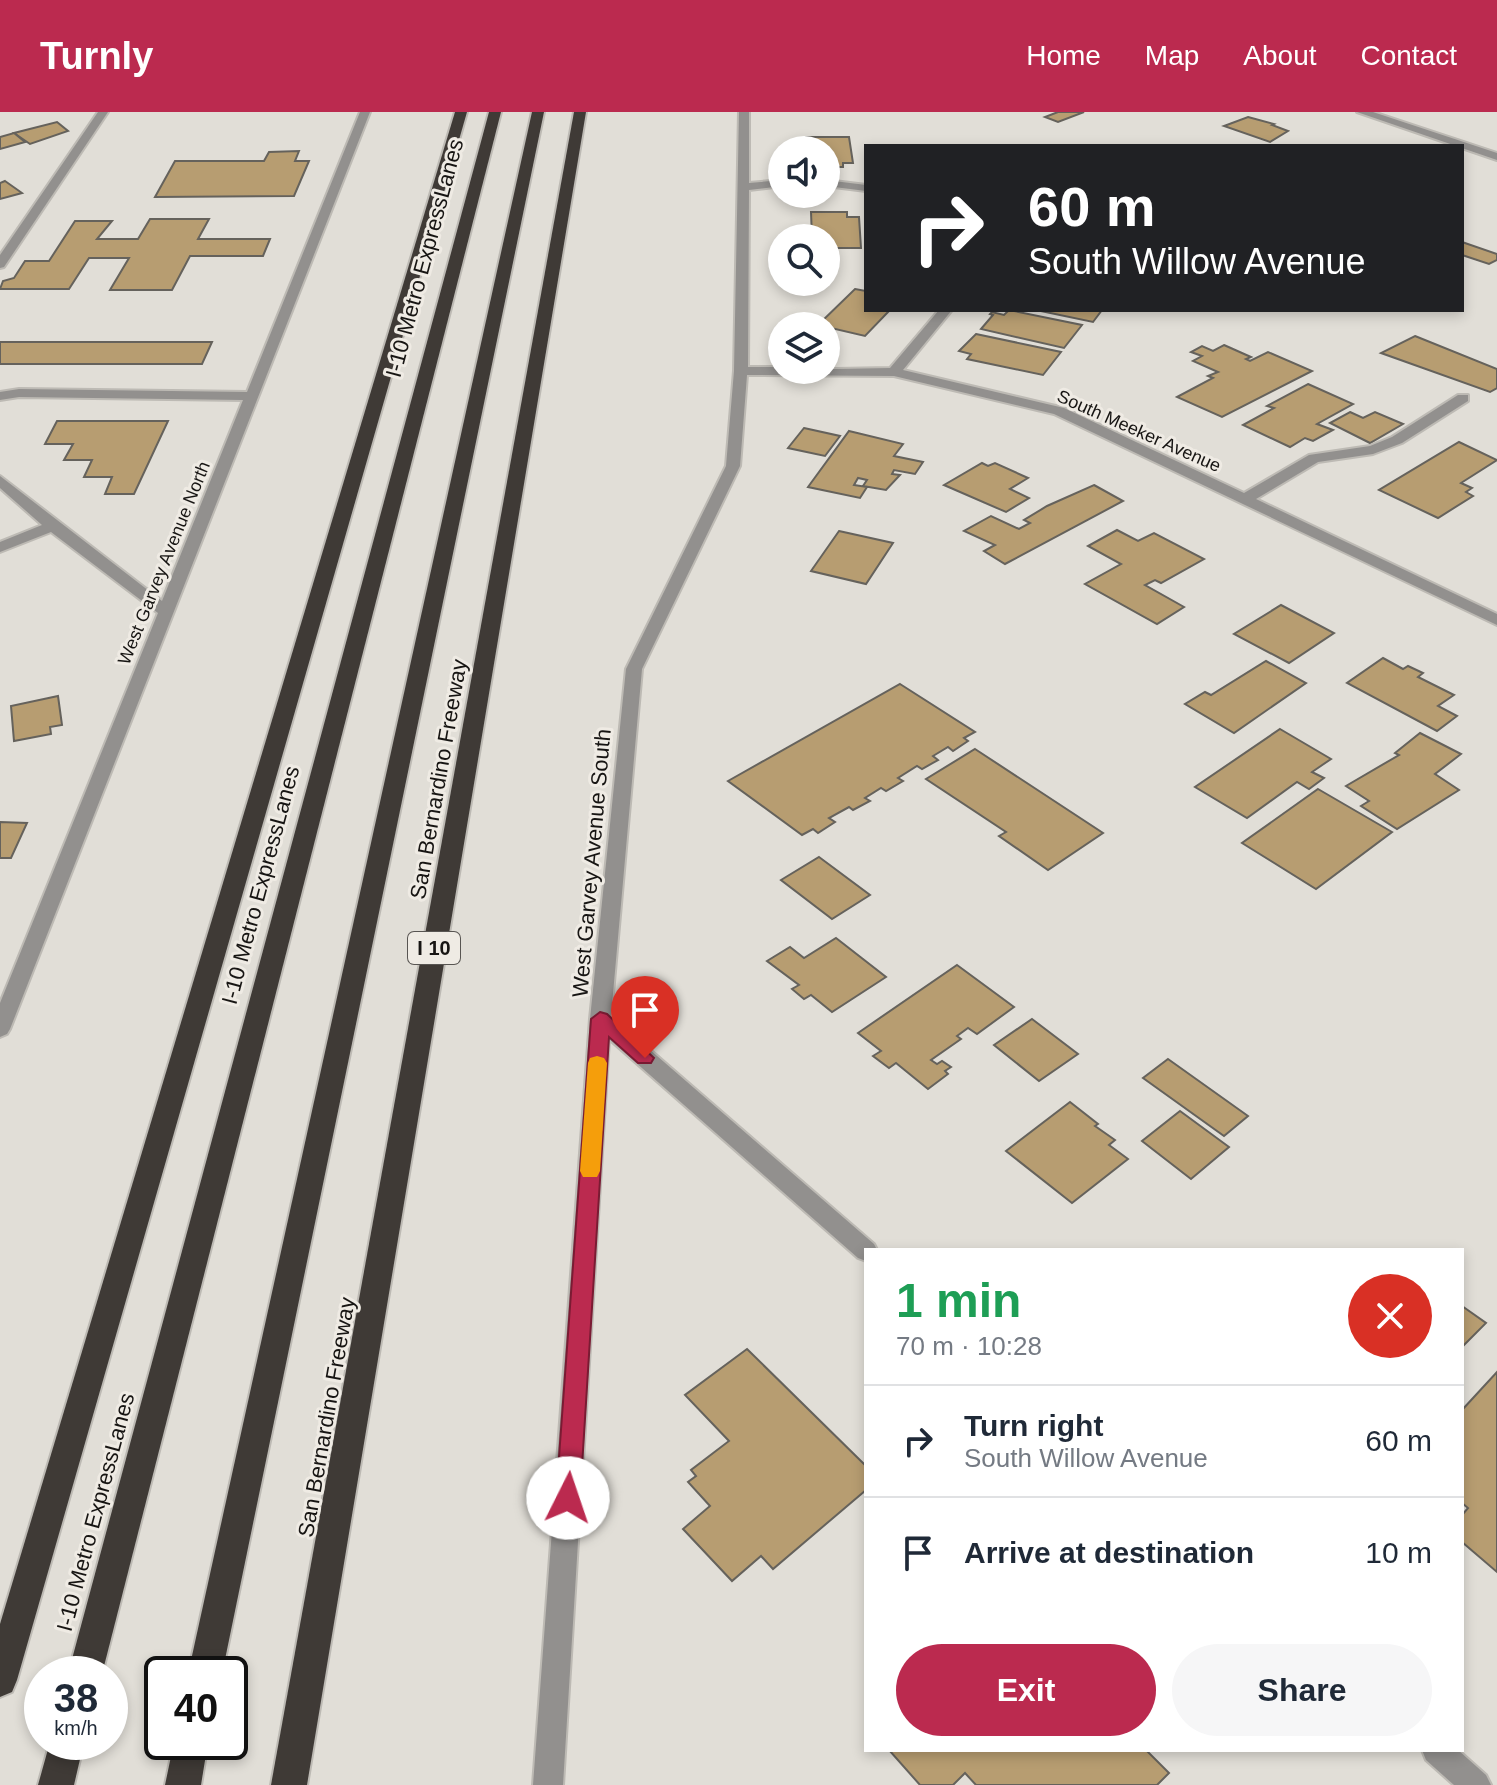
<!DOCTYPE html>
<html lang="en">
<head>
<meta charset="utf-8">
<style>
  body { margin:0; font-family:Helvetica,sans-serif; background:#f6f6f7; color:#1f2937; height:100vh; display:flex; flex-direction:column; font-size:30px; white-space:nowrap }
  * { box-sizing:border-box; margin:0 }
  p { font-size:26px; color:#747a83 }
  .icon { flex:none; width:44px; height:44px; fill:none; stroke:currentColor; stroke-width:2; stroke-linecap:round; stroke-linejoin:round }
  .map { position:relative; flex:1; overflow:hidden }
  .panel { position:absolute; left:864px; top:1136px; width:600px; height:504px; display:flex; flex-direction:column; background:#fff; border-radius:0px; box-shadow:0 4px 12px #0003 }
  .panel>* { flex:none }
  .top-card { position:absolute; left:864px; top:32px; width:600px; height:168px; border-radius:0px; box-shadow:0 4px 12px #0003; background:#202124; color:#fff; overflow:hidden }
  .fabs { position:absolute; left:768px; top:24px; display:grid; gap:16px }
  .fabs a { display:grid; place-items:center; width:72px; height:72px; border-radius:50%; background:#fff; box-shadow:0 4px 12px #0003; font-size:40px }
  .speed { position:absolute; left:24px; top:1544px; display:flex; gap:16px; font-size:40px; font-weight:700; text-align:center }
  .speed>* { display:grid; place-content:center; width:104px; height:104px; border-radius:50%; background:#fff; box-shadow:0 4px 12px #0003; line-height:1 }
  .speed small { font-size:20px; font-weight:400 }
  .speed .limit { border:4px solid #111; border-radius:12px; background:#fff; color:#111 }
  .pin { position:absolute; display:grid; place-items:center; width:68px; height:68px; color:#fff; margin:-82px -34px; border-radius:50% 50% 50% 0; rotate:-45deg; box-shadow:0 0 8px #0007 }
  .pin .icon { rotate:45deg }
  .me { position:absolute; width:88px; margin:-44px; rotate:4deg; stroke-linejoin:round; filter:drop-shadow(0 0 6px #0008) }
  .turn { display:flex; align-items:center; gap:28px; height:168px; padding:0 32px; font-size:36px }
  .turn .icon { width:104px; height:104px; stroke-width:2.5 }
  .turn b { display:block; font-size:56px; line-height:68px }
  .round { display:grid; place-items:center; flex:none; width:84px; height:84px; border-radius:42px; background:#f6f6f7 }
  .overview { display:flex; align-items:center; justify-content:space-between; height:136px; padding:0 32px }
  h1 { font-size:48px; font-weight:600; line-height:60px; color:#1e9e55 }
  .cta { display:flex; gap:16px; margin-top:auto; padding:16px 32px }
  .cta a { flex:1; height:92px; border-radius:48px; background:#bb2a4f; color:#fff; font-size:32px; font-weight:600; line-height:92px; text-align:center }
  .cta a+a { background:#f6f6f7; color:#1f2937 }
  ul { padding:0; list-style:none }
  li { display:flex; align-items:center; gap:24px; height:112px; padding:0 32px; border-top:2px solid #e0e1e3 }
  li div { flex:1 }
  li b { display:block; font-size:30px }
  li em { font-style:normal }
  header { display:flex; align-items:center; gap:48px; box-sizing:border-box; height:112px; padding:0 40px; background:#bb2a4f; color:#fff }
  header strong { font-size:38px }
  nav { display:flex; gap:44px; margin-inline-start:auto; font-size:28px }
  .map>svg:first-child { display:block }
</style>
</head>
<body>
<header>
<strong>Turnly</strong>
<nav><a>Home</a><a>Map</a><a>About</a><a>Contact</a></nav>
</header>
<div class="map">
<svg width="1497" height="1673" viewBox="0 0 1497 1673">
  <rect width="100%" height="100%" fill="#e1ded7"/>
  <g fill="#b79d71" stroke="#65625c" stroke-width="2">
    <path d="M 1058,0 L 1084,0 L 1058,10 L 1045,5 Z"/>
    <path d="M 1248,5 L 1274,12 L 1272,13 L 1288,19 L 1270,30 L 1224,14 Z"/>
    <path d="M 57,10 L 68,19 L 30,32 L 14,21 Z"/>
    <path d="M 14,21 L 25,30 L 0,37 L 0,25 Z"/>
    <path d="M 806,25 L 849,25 L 853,51 L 843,51 L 843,55 L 826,55 L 826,38 L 807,38 Z"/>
    <path d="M 299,39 L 295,49 L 309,49 L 294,84 L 155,85 L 175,49 L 264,49 L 269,40 Z"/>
    <path d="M 5,69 L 22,81 L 0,87 L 0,71 Z"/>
    <path d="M 811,100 L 847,100 L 847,105 L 859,105 L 861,136 L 826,136 L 826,126 L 812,126 Z"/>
    <path d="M 150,107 L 209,107 L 198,127 L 270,127 L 263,144 L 190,144 L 172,178 L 110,178 L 129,146 L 89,146 L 69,177 L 0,177 L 3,169 L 14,166 L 25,149 L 49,149 L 75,109 L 112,109 L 97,127 L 138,127 Z"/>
    <path d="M 1462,130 L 1497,142 L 1497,148 L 1489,152 L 1462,143 Z"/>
    <path d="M 855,177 L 866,179 L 866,198 L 890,198 L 865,224 L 818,213 Z"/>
    <path d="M 1009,198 L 1082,213 L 1064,236 L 981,217 L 993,203 L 990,202 L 992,200 L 1004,203 Z"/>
    <path d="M 1036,198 L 1102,198 L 1093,210 Z"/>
    <path d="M 976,222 L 1061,240 L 1043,263 L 967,247 L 971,242 L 959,239 Z"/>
    <path d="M 1415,224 L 1497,257 L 1497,276 L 1490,280 L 1381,241 Z"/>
    <path d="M 0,230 L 212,230 L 202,252 L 0,252 Z"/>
    <path d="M 1224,233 L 1251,245 L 1246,247 L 1250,249 L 1268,240 L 1312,259 L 1222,305 L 1177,285 L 1213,266 L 1208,264 L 1218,260 L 1193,249 L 1202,244 L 1191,240 L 1202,234 L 1213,239 Z"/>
    <path d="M 1308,272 L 1353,292 L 1317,312 L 1333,318 L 1313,329 L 1305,326 L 1290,335 L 1243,313 L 1274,296 L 1267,294 Z"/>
    <path d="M 1350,300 L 1363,306 L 1375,300 L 1403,312 L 1370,331 L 1330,311 Z"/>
    <path d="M 57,309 L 168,309 L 134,382 L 105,382 L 112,365 L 84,365 L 92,348 L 64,348 L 73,332 L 45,332 Z"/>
    <path d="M 804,316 L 840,324 L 825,344 L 788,336 Z"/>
    <path d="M 849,319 L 903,332 L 894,344 L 923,350 L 915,362 L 894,358 L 892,362 L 900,363 L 886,378 L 863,374 L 867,368 L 858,366 L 854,373 L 867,375 L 860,386 L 808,375 Z"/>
    <path d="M 1459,330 L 1497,348 L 1461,371 L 1472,376 L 1466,380 L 1473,384 L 1438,406 L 1379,378 Z"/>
    <path d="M 982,351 L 988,354 L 995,351 L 1028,366 L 1010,377 L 1029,386 L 1006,400 L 944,373 Z"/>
    <path d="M 1094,373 L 1123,389 L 1005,452 L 984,439 L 995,433 L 964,419 L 991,404 L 1019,417 L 1030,411 L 1024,408 L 1047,394 Z"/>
    <path d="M 1117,418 L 1138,429 L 1154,421 L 1204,447 L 1161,471 L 1155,468 L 1145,473 L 1184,495 L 1157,512 L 1085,472 L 1121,452 L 1088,434 Z"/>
    <path d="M 839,419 L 893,431 L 866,472 L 811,459 Z"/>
    <path d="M 1281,493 L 1334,521 L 1289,551 L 1234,522 Z"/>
    <path d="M 1383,546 L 1403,557 L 1408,554 L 1423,561 L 1418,565 L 1454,583 L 1438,594 L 1457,604 L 1437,619 L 1347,571 Z"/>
    <path d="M 1266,549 L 1306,571 L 1234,621 L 1185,592 L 1205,580 L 1211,583 Z"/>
    <path d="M 900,572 L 975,620 L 964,626 L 968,629 L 953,639 L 948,635 L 933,644 L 938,648 L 922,657 L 917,654 L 898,666 L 903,669 L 886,679 L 881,676 L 865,686 L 870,689 L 853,698 L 849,695 L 829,706 L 835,710 L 818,721 L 813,717 L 802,723 L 728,669 Z"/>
    <path d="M 58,584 L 62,613 L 50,615 L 51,622 L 14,629 L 11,594 Z"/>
    <path d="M 1280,617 L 1331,647 L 1312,660 L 1324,666 L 1309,677 L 1297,670 L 1247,706 L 1195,675 Z"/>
    <path d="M 1420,621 L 1461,642 L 1435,662 L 1459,678 L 1397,717 L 1361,694 L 1369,689 L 1346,674 L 1399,643 L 1395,641 Z"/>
    <path d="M 975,637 L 1103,721 L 1048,758 L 999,724 L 1006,720 L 926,667 Z"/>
    <path d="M 1318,677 L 1392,720 L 1316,777 L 1242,731 Z"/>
    <path d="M 0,710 L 27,711 L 11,746 L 0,746 Z"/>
    <path d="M 819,745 L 870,783 L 832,807 L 781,768 Z"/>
    <path d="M 836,826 L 886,865 L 832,900 L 811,883 L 804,887 L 792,877 L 799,873 L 767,849 L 790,835 L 804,846 Z"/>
    <path d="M 957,853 L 1014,895 L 977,922 L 968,916 L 957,924 L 961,927 L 931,948 L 937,952 L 942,949 L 951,955 L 945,959 L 948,962 L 928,977 L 896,951 L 889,956 L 873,944 L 881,939 L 858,921 Z"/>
    <path d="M 1032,907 L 1078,942 L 1039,969 L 994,933 Z"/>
    <path d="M 1168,947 L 1248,1004 L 1224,1024 L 1143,966 Z"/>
    <path d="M 1070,990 L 1098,1012 L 1095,1014 L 1115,1028 L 1109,1033 L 1128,1047 L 1072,1091 L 1006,1039 Z"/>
    <path d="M 1180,999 L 1229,1035 L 1191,1067 L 1142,1029 Z"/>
    <path d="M 1462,1194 L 1486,1211 L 1462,1235 Z"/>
    <path d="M 747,1237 L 866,1354 L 866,1378 L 773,1457 L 761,1444 L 732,1469 L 683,1417 L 710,1394 L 688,1370 L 696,1364 L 691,1358 L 729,1329 L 685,1283 Z"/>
    <path d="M 1497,1260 L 1497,1460 L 1462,1430 L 1462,1403 L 1468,1396 L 1462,1391 L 1462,1298 Z"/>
    <path d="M 889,1638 L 1146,1638 L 1169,1661 L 1157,1673 L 976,1673 L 965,1661 L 953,1673 L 920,1673 Z"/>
  </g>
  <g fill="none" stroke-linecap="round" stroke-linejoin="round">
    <defs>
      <g id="minor">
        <path d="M 98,0 L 108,0 L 4,155 L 0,156 L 0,143 Z"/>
        <path d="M 360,0 L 370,0 L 10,917 L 7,922 L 0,925 L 0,891 L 158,501 L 51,420 L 0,440 L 0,430 L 42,413 L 0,376 L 0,364 L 162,489 L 243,288 L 19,285 L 0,288 L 0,280 L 19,277 L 247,280 Z"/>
        <path d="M 739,0 L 749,0 L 749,71 L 782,68 L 782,74 L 749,78 L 748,255 L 782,255 L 782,258 L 890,256 L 939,198 L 952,198 L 903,258 L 1064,296 L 1244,381 L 1309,343 L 1370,334 L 1392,325 L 1458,283 L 1468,283 L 1468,289 L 1402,331 L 1373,342 L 1318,350 L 1256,387 L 1497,502 L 1497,513 L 1054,302 L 894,264 L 747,263 L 740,354 L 642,557 L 611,904 L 874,1132 L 877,1138 L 866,1138 L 866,1149 L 858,1146 L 609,927 L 563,1673 L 533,1673 L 590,907 L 626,557 L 726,354 L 734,259 Z"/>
        <path d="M 1357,0 L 1373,0 L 1497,41 L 1497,48 Z"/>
        <path d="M 826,68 L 866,73 L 866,79 L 826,74 Z"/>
        <path d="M 1422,1638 L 1458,1638 L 1486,1663 L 1491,1673 L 1454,1673 L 1426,1648 Z"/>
      </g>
      <g id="highway">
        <path d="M 455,0 L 467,0 L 17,1568 L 12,1580 L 0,1585 L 0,1512 Z"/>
        <path d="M 489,0 L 501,0 L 102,1562 L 68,1562 Z"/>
        <path d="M 532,0 L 544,0 L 222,1562 L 188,1562 Z"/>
        <path d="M 574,0 L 586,0 L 307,1673 L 271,1673 Z"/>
        <path d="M 50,1630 L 84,1630 L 74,1673 L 38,1673 Z"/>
        <path d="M 174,1630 L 208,1630 L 201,1673 L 165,1673 Z"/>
      </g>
    </defs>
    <use href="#minor" stroke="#bdbab4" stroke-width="4"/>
    <use href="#highway" stroke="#bdbab4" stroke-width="4"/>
    <use href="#minor" fill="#92908e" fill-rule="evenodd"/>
    <use href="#highway" fill="#3f3a36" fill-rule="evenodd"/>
  </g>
  <path fill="#bb2a4f" stroke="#7a1b33" stroke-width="2" d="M 600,900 L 607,902 L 654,946 L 651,951 L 638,951 L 609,925 L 580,1386 L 576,1394 L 568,1397 L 559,1394 L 556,1386 L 591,907 Z"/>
  <path fill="#f59e0b" d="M 597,944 L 604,946 L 607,951 L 600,1059 L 597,1065 L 583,1065 L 580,1059 L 588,951 L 590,946 Z"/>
  <g text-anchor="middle" stroke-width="6" stroke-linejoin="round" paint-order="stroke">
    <g font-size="18" fill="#171513" stroke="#efebe4">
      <text transform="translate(1139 319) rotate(24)" y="6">South Meeker Avenue</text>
      <text transform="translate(164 451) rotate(-68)" y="6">West Garvey Avenue North</text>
    </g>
    <rect fill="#efebe4" stroke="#585552" stroke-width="2" x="408" y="820" width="52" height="32" rx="6"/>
    <g font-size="20" font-weight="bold" fill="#171513">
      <text x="434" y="843">I 10</text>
    </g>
    <g font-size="22" fill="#171513" stroke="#efebe4">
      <text transform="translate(424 146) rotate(-75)" y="8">I-10 Metro ExpressLanes</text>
      <text transform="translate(438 667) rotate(-80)" y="8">San Bernardino Freeway</text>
      <text transform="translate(591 751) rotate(-85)" y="8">West Garvey Avenue South</text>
      <text transform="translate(260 773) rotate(-75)" y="8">I-10 Metro ExpressLanes</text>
      <text transform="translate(326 1305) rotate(-80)" y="8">San Bernardino Freeway</text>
      <text transform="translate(95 1400) rotate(-75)" y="8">I-10 Metro ExpressLanes</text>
    </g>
  </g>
</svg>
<div class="fabs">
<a><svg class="icon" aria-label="sound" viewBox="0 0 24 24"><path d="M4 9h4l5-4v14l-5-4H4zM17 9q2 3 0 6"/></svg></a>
<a><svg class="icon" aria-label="search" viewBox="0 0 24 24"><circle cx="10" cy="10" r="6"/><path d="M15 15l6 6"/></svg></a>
<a><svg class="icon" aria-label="layers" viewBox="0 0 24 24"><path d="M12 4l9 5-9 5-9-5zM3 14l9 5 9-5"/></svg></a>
</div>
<div class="speed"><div>38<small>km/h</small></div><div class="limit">40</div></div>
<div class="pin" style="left:645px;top:946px;background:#d93025"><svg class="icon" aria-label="arrive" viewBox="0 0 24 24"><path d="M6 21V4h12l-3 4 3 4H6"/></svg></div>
<svg class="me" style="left:568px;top:1386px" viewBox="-20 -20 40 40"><circle r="19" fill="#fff"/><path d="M0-13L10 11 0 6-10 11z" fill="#bb2a4f"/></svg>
<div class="top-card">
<div class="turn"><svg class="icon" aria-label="right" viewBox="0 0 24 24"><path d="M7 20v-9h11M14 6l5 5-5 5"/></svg><div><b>60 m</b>South Willow Avenue</div></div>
</div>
<section class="panel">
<div class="overview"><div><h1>1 min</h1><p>70 m · 10:28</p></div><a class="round" style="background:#d93025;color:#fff"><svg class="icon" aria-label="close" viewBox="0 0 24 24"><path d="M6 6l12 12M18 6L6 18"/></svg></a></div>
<ul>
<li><svg class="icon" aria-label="right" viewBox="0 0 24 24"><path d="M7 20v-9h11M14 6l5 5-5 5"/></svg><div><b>Turn right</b><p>South Willow Avenue</p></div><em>60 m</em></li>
<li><svg class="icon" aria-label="arrive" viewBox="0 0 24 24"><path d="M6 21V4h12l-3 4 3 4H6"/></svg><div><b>Arrive at destination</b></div><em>10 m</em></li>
</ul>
<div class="cta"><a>Exit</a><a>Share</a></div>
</section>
</div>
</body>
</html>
